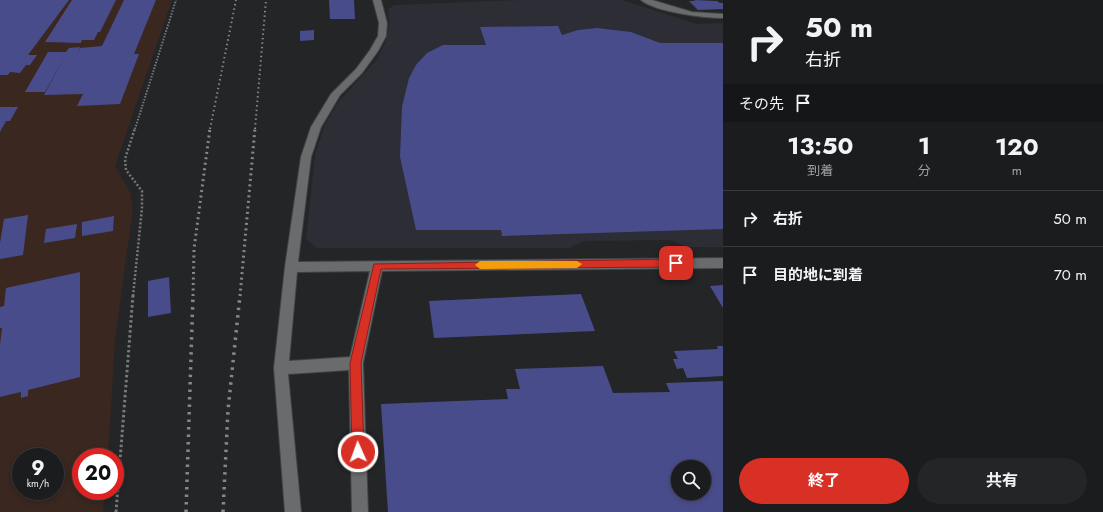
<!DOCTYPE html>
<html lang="ja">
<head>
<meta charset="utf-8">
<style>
  body { margin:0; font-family:Jost,"Noto Sans JP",sans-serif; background:#242526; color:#f1f3f6; height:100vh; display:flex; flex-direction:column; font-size:15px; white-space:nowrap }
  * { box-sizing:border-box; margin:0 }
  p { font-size:13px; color:#a0a1a4 }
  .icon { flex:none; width:22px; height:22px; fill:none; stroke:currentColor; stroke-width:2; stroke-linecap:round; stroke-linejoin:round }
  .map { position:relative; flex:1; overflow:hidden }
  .panel { display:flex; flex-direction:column; background:#1b1c1d; width:380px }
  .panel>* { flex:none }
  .top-card { background:#1b1c1d; color:#f1f3f6; overflow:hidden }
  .fabs { position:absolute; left:671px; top:460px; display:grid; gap:8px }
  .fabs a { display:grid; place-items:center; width:40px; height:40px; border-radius:50%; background:#1b1c1d; box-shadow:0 2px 6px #0003,0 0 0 1px #393a3b; font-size:20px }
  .speed { position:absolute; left:12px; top:448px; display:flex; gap:8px; font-size:20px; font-weight:700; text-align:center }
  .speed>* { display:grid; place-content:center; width:52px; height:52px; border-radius:50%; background:#1b1c1d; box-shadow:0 2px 6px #0003,0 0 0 1px #393a3b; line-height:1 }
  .speed small { font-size:10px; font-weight:400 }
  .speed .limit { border:6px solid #d22; background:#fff; color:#111 }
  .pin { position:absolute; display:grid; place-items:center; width:34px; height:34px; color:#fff; margin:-17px; border-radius:8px; box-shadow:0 2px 6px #0006 }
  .me { position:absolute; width:44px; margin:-22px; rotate:358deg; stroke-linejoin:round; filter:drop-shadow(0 0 3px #0008) }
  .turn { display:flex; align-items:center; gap:14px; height:84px; padding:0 16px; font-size:18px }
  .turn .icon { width:52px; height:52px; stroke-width:2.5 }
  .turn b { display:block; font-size:28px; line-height:34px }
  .then { display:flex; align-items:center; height:38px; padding:0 16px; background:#0003; gap:8px; font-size:15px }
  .eta { display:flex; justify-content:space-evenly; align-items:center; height:68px; text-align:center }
  .eta b { font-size:24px; font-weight:700; line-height:28px }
  .primary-button { display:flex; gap:8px; margin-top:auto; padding:8px 16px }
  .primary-button a { flex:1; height:46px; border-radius:24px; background:#d93025; color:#fff; font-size:16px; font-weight:700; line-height:46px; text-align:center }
  .primary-button a+a { background:#242526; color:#f1f3f6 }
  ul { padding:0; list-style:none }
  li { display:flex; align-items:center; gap:12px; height:56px; padding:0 16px; border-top:1px solid #393a3b }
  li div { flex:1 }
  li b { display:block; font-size:15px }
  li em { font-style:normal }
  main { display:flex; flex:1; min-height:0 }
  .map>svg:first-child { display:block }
</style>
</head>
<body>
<main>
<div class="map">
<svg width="723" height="512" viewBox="0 0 723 512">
  <rect width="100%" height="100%" fill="#242527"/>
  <path fill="#2c2d35" d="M 519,0 L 622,0 L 697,24 L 723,23 L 723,247 L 686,247 L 671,240 L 584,241 L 569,248 L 317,248 L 306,239 L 315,155 L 325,124 L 339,101 L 377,59 L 386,41 L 389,23 L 388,9 L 394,5 Z"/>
  <path fill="#392720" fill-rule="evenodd" d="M 0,0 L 172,0 L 115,166 L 130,192 L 133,208 L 115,341 L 108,457 L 81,457 L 81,491 L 105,491 L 103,512 L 0,512 ZM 21,457 L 55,457 L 55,491 L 21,491 Z"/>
  <g fill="#494c8a" fill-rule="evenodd">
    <path d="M 0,0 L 69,0 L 28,55 L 37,55 L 30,65 L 26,65 L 20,73 L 10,72 L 8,75 L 0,75 Z"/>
    <path d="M 72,0 L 116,0 L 100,32 L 98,32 L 94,40 L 82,40 L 81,43 L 45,42 Z"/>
    <path d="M 124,0 L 156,0 L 134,54 L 139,54 L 120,104 L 77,106 L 83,94 L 44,95 L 66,54 L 45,92 L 25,92 L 48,52 L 66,52 L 69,48 L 80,47 L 77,54 L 80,48 L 102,46 Z"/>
    <path d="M 329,0 L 354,0 L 355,19 L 330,19 Z"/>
    <path d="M 694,0 L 717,1 L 720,3 L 723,3 L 723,9 L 698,10 L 689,1 L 695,1 Z"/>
    <path d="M 558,26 L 562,35 L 578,30 L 597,28 L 631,32 L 660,43 L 723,43 L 723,229 L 502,236 L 501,230 L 416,230 L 400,157 L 402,107 L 409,78 L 416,65 L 427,53 L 443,45 L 486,45 L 480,27 Z"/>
    <path d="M 314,30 L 314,40 L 300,41 L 300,31 Z"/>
    <path d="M 0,107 L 18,107 L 10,121 L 6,121 L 0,132 Z"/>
    <path d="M 28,215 L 23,255 L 0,259 L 0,243 L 4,219 Z"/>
    <path d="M 114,216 L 113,231 L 82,236 L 82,222 Z"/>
    <path d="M 77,224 L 75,238 L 44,243 L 46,229 Z"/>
    <path d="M 80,272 L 80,377 L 28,390 L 28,396 L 21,398 L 21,392 L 0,397 L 0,345 L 2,328 L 0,328 L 0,307 L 4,306 L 6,288 Z"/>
    <path d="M 169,277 L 171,313 L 148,317 L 148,281 Z"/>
    <path d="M 723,285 L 723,308 L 710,286 Z"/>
    <path d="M 581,294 L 595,331 L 434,338 L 429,301 Z"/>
    <path d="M 717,346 L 723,346 L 723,376 L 687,378 L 683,368 L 677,369 L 673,359 L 678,359 L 674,351 L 718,349 Z"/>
    <path d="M 603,366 L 613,393 L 670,392 L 666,383 L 723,381 L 723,512 L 388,512 L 381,404 L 508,399 L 506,389 L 520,389 L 515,369 ZM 678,467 L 704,467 L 704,493 L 678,493 Z"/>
  </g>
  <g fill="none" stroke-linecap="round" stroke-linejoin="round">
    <defs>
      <g id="minor">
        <path d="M 373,0 L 381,0 L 387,23 L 386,36 L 378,51 L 362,73 L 340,95 L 321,127 L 311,157 L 298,262 L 723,258 L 723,268 L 382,271 L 363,363 L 368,512 L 352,512 L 349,370 L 288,374 L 301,512 L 285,512 L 274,368 L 285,267 L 301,157 L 311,127 L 331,94 L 356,69 L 370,50 L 378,36 L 379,23 ZM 370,271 L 350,357 L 289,361 L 297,272 Z"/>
        <path d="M 641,0 L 652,0 L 692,12 L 723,14 L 723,18 C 704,18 655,12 641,0 Z"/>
      </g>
    </defs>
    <use href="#minor" stroke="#434345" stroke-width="2"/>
    <path stroke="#78797b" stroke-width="2" stroke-dasharray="1.5 1.5" stroke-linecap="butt" d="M 135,129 L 176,0"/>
    <path stroke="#78797b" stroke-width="2.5" stroke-dasharray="2 2" stroke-linecap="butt" d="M 133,296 L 142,208 L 142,191 L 126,170 L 125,159 L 135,128"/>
    <path stroke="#78797b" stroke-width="3" stroke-dasharray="2.5 2.5" stroke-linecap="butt" d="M 116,512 L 133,295"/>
    <use href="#minor" fill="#6a6b6d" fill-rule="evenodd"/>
    <g stroke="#868789" stroke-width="2" stroke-dasharray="1.5 3" stroke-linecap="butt">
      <path d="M 210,129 L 236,0"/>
      <path d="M 255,129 L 266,0"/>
    </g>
    <g stroke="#868789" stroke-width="3" stroke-dasharray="2 3.5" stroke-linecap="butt">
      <path d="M 193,296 L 194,249 L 210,128"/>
      <path d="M 240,296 L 255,128"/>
    </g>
    <g stroke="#868789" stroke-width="3.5" stroke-dasharray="2.5 5" stroke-linecap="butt">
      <path d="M 186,512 L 193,295"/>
      <path d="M 223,512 L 228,410 L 240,295"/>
    </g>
  </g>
  <path fill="#d93025" stroke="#8d1f18" d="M 676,259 L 680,263 L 676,267 L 381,269 L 361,363 L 364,452 L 362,456 L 358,458 L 354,456 L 352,452 L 350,363 L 374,264 Z"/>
  <path fill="#f59e0b" d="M 480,261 L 577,261 L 582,264 L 577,268 L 480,269 L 475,265 Z"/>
</svg>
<div class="fabs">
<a><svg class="icon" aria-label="search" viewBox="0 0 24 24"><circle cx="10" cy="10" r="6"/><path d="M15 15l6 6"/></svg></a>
</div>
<div class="speed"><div>9<small>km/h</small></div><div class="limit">20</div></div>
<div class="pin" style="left:676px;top:263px;background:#d93025"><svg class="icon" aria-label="arrive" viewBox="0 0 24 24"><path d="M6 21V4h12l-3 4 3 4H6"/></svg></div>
<svg class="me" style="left:358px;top:452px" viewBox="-20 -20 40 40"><circle r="17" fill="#d93025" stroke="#fff" stroke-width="3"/><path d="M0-11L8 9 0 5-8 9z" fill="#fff"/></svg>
</div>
<section class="panel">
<div class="top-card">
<div class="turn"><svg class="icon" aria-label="right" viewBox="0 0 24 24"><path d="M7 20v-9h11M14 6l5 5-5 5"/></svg><div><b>50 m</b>右折</div></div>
<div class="then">その先<svg class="icon" aria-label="arrive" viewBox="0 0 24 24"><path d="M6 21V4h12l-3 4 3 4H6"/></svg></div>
</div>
<div class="eta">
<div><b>13:50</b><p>到着</p></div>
<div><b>1</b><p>分</p></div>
<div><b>120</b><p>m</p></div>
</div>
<ul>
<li><svg class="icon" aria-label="right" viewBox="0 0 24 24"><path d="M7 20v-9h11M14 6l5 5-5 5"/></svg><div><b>右折</b></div><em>50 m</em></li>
<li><svg class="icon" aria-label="arrive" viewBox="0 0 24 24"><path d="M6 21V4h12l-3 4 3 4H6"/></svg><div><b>目的地に到着</b></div><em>70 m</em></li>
</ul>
<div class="primary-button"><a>終了</a><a>共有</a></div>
</section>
</main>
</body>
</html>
